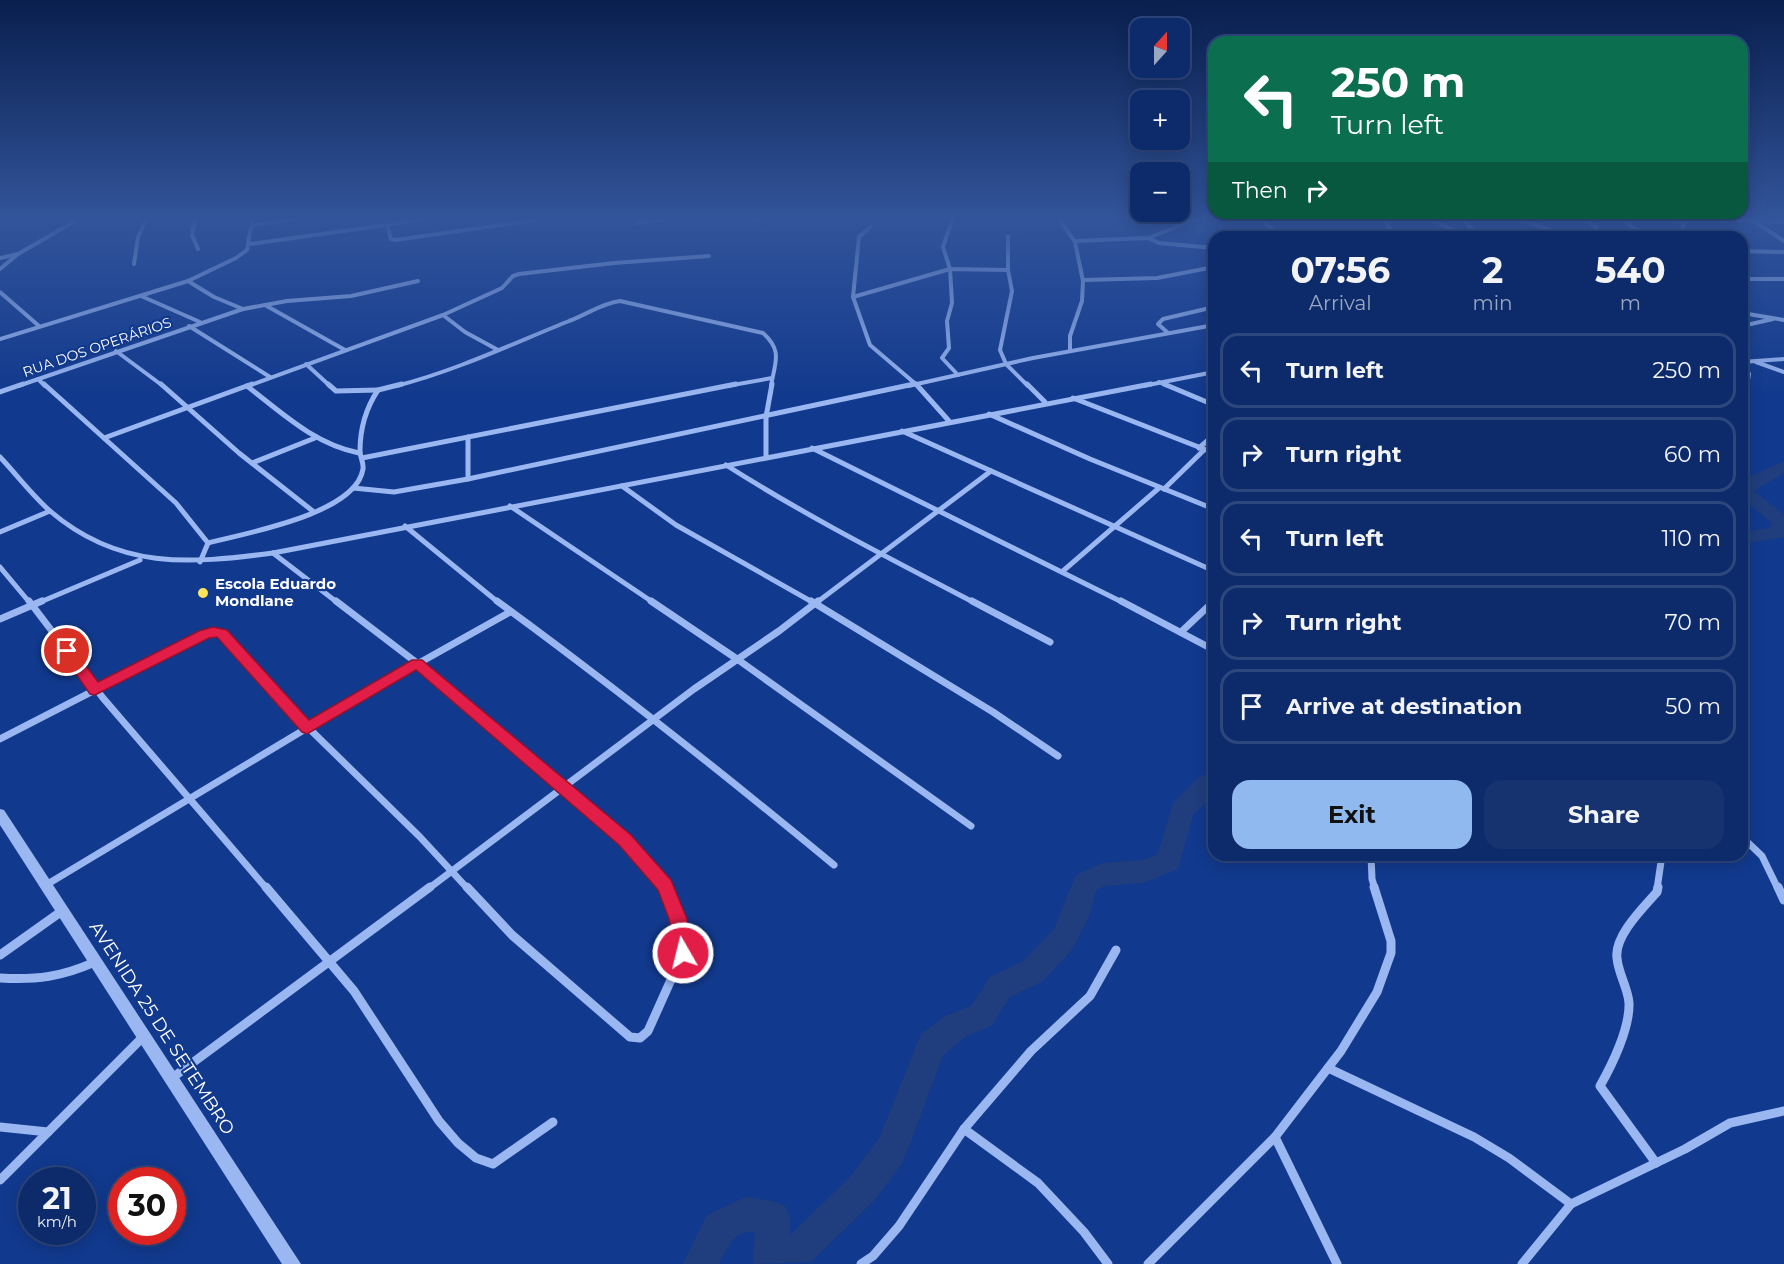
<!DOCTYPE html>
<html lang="en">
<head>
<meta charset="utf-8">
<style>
  body { margin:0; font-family:Montserrat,sans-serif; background:#163370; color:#f1f3f6; height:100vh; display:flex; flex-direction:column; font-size:22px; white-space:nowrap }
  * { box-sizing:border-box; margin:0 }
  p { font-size:20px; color:#9aa7c1 }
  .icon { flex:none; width:33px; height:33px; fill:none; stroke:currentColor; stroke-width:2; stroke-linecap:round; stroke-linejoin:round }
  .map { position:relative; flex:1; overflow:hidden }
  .sheet { position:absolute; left:1208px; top:231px; width:540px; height:630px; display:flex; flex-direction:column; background:#0d2b6a; border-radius:18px; box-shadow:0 3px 15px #0003,0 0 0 2px #2d477e }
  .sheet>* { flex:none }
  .guide { position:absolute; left:1208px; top:36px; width:540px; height:183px; border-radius:18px; box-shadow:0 3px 15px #0003,0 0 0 2px #2d477e; background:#0b6e4f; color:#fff; overflow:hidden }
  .needle { width:39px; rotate:21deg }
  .controls { position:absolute; left:1130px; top:18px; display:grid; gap:12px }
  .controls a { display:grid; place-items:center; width:60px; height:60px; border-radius:12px; background:#0d2b6a; box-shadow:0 3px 15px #0003,0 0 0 2px #2d477e; font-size:30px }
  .speed { position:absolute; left:18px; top:1167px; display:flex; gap:12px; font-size:30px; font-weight:700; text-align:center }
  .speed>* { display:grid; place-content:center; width:78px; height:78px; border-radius:50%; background:#0d2b6a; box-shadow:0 3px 15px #0003,0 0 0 2px #2d477e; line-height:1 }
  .speed small { font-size:15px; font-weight:400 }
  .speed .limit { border:9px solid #d22; background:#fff; color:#111 }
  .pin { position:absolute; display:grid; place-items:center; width:51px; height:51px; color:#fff; margin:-26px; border:3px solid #fff; border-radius:50%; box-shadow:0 2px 6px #0007 }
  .me { position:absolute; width:66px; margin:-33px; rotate:352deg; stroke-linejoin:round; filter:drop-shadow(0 0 4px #0008) }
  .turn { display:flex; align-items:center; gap:21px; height:126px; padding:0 24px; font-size:27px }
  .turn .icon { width:78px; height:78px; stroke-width:2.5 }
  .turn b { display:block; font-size:42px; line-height:51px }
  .then { display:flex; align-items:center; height:57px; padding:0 24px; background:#0003; gap:12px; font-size:22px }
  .eta { display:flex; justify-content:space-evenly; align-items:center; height:102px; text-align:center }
  .eta b { font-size:36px; font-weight:700; line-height:42px }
  .button { display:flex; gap:12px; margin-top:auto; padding:12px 24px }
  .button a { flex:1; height:69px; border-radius:18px; background:#90b9f0; color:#111; font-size:24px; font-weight:700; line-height:69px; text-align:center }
  .button a+a { background:#163370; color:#f1f3f6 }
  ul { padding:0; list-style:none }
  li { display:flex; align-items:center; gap:18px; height:75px; margin:0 12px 9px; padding:0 12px; border:3px solid #2d477e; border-radius:18px }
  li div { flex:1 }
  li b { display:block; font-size:22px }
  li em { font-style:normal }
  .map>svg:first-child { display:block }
</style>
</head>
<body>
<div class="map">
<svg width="1784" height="1264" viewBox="0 0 1784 1264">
  <rect width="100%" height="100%" fill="#11398d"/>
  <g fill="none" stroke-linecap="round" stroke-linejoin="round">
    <path stroke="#8bb0f5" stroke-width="2" d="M 754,222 L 760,220"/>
    <g fill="#203e7d" fill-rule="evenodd">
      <path d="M 1784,461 L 1784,473 L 1754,491 L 1784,514 L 1784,537 L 1742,544 L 1742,532 L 1770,528 L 1772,523 L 1742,499 L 1742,483 L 1751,476 Z"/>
      <path d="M 1214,772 L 1214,794 L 1193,815 L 1178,869 L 1144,883 L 1105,886 L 1096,890 L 1089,916 L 1074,947 L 1043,981 L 1010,997 L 991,1026 L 967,1036 L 943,1055 L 903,1162 L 873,1202 L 811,1262 L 753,1264 L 755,1232 C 734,1229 727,1248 719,1264 L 683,1264 L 707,1215 L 746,1197 L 773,1201 L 785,1206 L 790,1218 L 790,1235 L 849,1178 L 879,1139 L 921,1034 L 945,1016 L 971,1006 L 990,977 L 1023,961 L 1054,929 L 1076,875 L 1102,863 L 1143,860 L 1158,854 L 1173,803 L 1200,776 Z"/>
    </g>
    <g stroke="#9ab7f2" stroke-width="4">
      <path d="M 195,220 L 192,235 L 198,249"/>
      <path d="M 386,220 L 391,239 L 395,240 L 536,220"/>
      <path d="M 952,220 L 943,247 L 950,269 L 952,303 L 947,321 L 949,348 L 942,358 L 958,375"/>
      <path d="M 1060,220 L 1075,242 L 1083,281 L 1082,301 L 1070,336 L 1070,351"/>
      <path d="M 1262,220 L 1281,237"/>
      <path d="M 1386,220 L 1388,227 L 1401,237"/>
      <path d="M 1431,220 L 1469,237"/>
      <path d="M 1464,220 L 1475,233 L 1473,237"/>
      <path d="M 1522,220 L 1569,237"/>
      <path d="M 1586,220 L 1596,227 L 1597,232 L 1592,237"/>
      <path d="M 1624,220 L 1644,237"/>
      <path d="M 1664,220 L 1684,222"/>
      <path d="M 1718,220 L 1784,222"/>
      <path d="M 1754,221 L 1784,241"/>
      <path d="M 636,223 L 664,220"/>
      <path d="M 251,225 L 290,220"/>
      <path d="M 870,227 L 859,237 L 853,297 L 870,345 L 918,386"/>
      <path d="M 1008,236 L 1008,270 L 1012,291 L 1000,350 L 1006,364 L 1028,386"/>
      <path d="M 1679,237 L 1685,221"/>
      <path d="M 1148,238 L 1159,243 L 1214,248"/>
      <path d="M 1075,241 L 1148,238 L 1194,220"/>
      <path d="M 250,244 L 421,220"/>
      <path d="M 1742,251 L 1784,252"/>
      <path d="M 0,258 L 18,254"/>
      <path d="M 134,264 L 138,237 L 146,220"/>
      <path d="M 0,269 L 18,254 L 77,220"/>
      <path d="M 1742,279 L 1784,279"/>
      <path d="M 1083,280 L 1157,278 L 1214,267"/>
      <path d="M 188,281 L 214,297 L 243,309"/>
      <path d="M 0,292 L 39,326"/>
      <path d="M 141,296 L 200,322"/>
      <path d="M 853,297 L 950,269 L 1008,270"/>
      <path d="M 265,305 L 345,350"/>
      <path d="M 1742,313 L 1784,320"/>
      <path d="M 443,315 L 465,332 L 498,350"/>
      <path d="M 189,326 L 270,377"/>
      <path d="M 1742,326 L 1773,319"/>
      <path d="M 1167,332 L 1158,324 L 1163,319 L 1214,307"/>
      <path d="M 0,339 L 188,281 L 236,258 L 247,250 L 252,220"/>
      <path d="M 116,351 L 163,386"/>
      <path d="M 1742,362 L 1784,359"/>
      <path d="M 1756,362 L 1784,372"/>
      <path d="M 306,364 L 330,386"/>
      <path d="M 1742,364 L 1749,374 L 1748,380 L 1742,383"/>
      <path d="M 38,379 L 45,386"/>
      <path d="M 1159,382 L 1168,386"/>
      <path d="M 18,386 L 243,309 L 287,301 L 351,296 L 418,281"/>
      <path d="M 248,386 L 443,315 L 502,288 L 513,276 L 519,274 L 614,263 L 709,256"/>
      <path d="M 396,386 C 455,371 512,344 569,321 C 586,315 602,303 620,301 L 763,333 C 783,351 775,362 771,386"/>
      <path d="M 727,386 L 772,378"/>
      <path d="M 908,386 L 1033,358 L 1214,325"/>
      <path d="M 1143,386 L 1214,372"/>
    </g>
    <g stroke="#9ab7f2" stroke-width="5">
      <path d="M 44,384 L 176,503 L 208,543 L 200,562"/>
      <path d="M 161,384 L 239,453 L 314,512"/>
      <path d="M 328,384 L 336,391 L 378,390"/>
      <path d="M 916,384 L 949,421"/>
      <path d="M 1027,384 L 1045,402"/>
      <path d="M 1164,384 L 1214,405"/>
      <path d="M 247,386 C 282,413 314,444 359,453"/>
      <path d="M 0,392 L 23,384"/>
      <path d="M 1073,398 L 1214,453"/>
      <path d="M 989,414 L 1090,459 L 1214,509"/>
      <path d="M 902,431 L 1214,571"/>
      <path d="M 468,437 L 468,479"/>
      <path d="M 104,438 L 252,384"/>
      <path d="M 812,448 L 1124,603"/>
      <path d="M 1199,448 L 1214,435"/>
      <path d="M 0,457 C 17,475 32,495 50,511 C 119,570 189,564 273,553 L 1151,384"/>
      <path d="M 766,457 L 766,417 L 772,384"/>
      <path d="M 362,458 L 736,384"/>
      <path d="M 252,463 L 315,438"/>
      <path d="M 726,465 C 806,516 891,559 975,603"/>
      <path d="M 622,486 L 676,525 L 814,603"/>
      <path d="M 353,488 L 394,492 L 468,479 L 914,384"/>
      <path d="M 1164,489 L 1204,450"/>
      <path d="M 510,506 L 654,603"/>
      <path d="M 405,526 L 499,603"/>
      <path d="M 0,532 L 50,511"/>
      <path d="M 208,543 C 246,533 356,514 363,469 C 364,463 360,457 360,451 C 360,429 366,408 378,390 L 402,384"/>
      <path d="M 273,553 L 338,603"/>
      <path d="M 0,567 L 30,603"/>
      <path d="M 1063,571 L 1159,488"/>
      <path d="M 38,603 L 140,560"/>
      <path d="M 816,603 L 991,471"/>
      <path d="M 1212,603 L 1214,601"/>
    </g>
    <g stroke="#9ab7f2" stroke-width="7">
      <path d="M 29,601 L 103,698 L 267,889"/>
      <path d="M 336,601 L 417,663 L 625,840 L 666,889"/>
      <path d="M 497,601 C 612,685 724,774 834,865"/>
      <path d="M 651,601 L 737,659 L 971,826"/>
      <path d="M 811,601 L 993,712 L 1058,756"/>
      <path d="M 972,601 L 1050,642"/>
      <path d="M 1121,601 L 1214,650"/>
      <path d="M 0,619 L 42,601"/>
      <path d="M 1181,632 L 1214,601"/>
      <path d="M 0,739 L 204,634 L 222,633 L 279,699 L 420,837 L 468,889"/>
      <path d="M 1742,837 L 1762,856 L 1778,889"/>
      <path d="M 1371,855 L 1372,879 L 1375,889"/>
      <path d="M 46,885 L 362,695 L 510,612"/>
      <path d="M 428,889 L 694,689 L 779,631 L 818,601"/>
      <path d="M 1657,889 L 1662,855"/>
    </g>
    <g stroke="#9ab7f2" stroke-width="9">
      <path d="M 266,887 L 354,991 L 439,1121 L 458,1143 L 476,1158 L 493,1164 L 553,1122"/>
      <path d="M 467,887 L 512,935 L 630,1037 L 640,1038 L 648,1031 L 683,953 L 678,919 L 665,887"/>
      <path d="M 1778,887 L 1784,900"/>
      <path d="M 0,955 L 62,911"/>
      <path d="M 0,978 C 37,980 61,977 95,962"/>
      <path d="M 1328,1068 L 1474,1137 L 1509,1158 L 1571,1204"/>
      <path d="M 172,1078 L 430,887"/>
      <path d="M 0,1127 L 48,1132"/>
      <path d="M 964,1129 L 1038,1183 L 1084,1232 L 1108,1264"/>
      <path d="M 1275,1137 L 1337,1264"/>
      <path d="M 1656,1163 L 1600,1086 C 1612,1065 1630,1028 1629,1003 C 1628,988 1618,973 1617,958 C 1614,936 1643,908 1657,892 L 1658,887"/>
      <path d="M 0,1180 L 143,1037"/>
      <path d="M 861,1264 L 873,1256 L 899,1226 L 964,1129 L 1031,1051 L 1090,996 L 1116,950"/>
      <path d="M 1148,1264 L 1275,1137 L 1341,1051 L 1377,992 L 1391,953 L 1391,941 L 1374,887"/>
      <path d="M 1522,1264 L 1571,1204 L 1685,1149 L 1730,1123 L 1784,1111"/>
    </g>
    <path fill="#9ab7f2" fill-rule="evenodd" d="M 0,809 L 4,810 L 301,1264 L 282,1264 L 0,825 Z"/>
  </g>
  <linearGradient id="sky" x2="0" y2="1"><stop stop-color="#091f4e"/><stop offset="0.55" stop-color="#32549a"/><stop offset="1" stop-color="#32549a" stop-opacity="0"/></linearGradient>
  <rect width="1784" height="397" fill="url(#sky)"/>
  <path fill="#e11d48" stroke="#92132f" stroke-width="1.5" d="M 213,627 L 227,630 L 309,720 L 412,660 L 422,660 L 631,835 L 671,880 L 687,919 L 692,953 L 690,959 L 683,962 L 677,959 L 669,919 L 658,890 L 619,845 L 416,670 L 307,734 L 302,732 L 217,637 L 209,638 L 95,695 L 90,694 L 60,651 L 67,646 L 72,647 L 98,682 L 199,631 Z"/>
  <circle fill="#ffe35a" stroke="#11398d" stroke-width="2" cx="203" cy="593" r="6"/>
  <g text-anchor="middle" stroke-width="4.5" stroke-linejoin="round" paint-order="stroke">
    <g font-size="14" fill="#fff" stroke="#11398d">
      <text transform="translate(97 347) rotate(-19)" y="5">RUA DOS OPERÁRIOS</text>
    </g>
    <g font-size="15" font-weight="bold" fill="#fff" stroke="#11398d" text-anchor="start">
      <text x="215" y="589">Escola Eduardo<tspan x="215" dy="17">Mondlane</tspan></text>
    </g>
    <g font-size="18" fill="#fff" stroke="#11398d">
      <text transform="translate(162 1028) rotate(57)" y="6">AVENIDA 25 DE SETEMBRO</text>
    </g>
  </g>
</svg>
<div class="controls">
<a><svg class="needle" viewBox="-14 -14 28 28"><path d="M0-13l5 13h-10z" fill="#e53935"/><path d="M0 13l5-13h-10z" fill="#9aa7c1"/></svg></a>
<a>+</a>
<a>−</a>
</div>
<div class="speed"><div>21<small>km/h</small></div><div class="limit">30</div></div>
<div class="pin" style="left:67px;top:651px;background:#d93025"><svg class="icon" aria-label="arrive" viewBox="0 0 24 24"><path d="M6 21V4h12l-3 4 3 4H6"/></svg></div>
<svg class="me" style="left:683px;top:953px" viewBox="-20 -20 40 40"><circle r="17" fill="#e11d48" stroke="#fff" stroke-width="3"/><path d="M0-11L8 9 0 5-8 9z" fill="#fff"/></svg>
<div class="guide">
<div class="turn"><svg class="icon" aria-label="left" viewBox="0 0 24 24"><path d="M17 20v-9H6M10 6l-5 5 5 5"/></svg><div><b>250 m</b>Turn left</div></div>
<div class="then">Then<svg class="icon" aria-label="right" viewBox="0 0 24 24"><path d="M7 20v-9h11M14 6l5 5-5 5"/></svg></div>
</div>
<section class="sheet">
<div class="eta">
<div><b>07:56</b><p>Arrival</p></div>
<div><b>2</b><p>min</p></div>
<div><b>540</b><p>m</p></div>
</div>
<ul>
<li><svg class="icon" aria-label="left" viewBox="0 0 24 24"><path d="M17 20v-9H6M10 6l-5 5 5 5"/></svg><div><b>Turn left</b></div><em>250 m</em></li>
<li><svg class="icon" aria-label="right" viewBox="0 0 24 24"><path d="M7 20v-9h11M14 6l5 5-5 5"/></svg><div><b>Turn right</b></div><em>60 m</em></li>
<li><svg class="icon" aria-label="left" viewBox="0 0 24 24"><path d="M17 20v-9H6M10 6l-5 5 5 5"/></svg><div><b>Turn left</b></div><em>110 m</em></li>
<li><svg class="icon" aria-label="right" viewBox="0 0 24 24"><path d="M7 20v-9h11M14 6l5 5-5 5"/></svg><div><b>Turn right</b></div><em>70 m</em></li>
<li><svg class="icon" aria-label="arrive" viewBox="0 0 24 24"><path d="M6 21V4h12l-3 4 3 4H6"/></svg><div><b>Arrive at destination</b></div><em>50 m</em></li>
</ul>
<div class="button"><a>Exit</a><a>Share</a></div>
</section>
</div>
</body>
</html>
